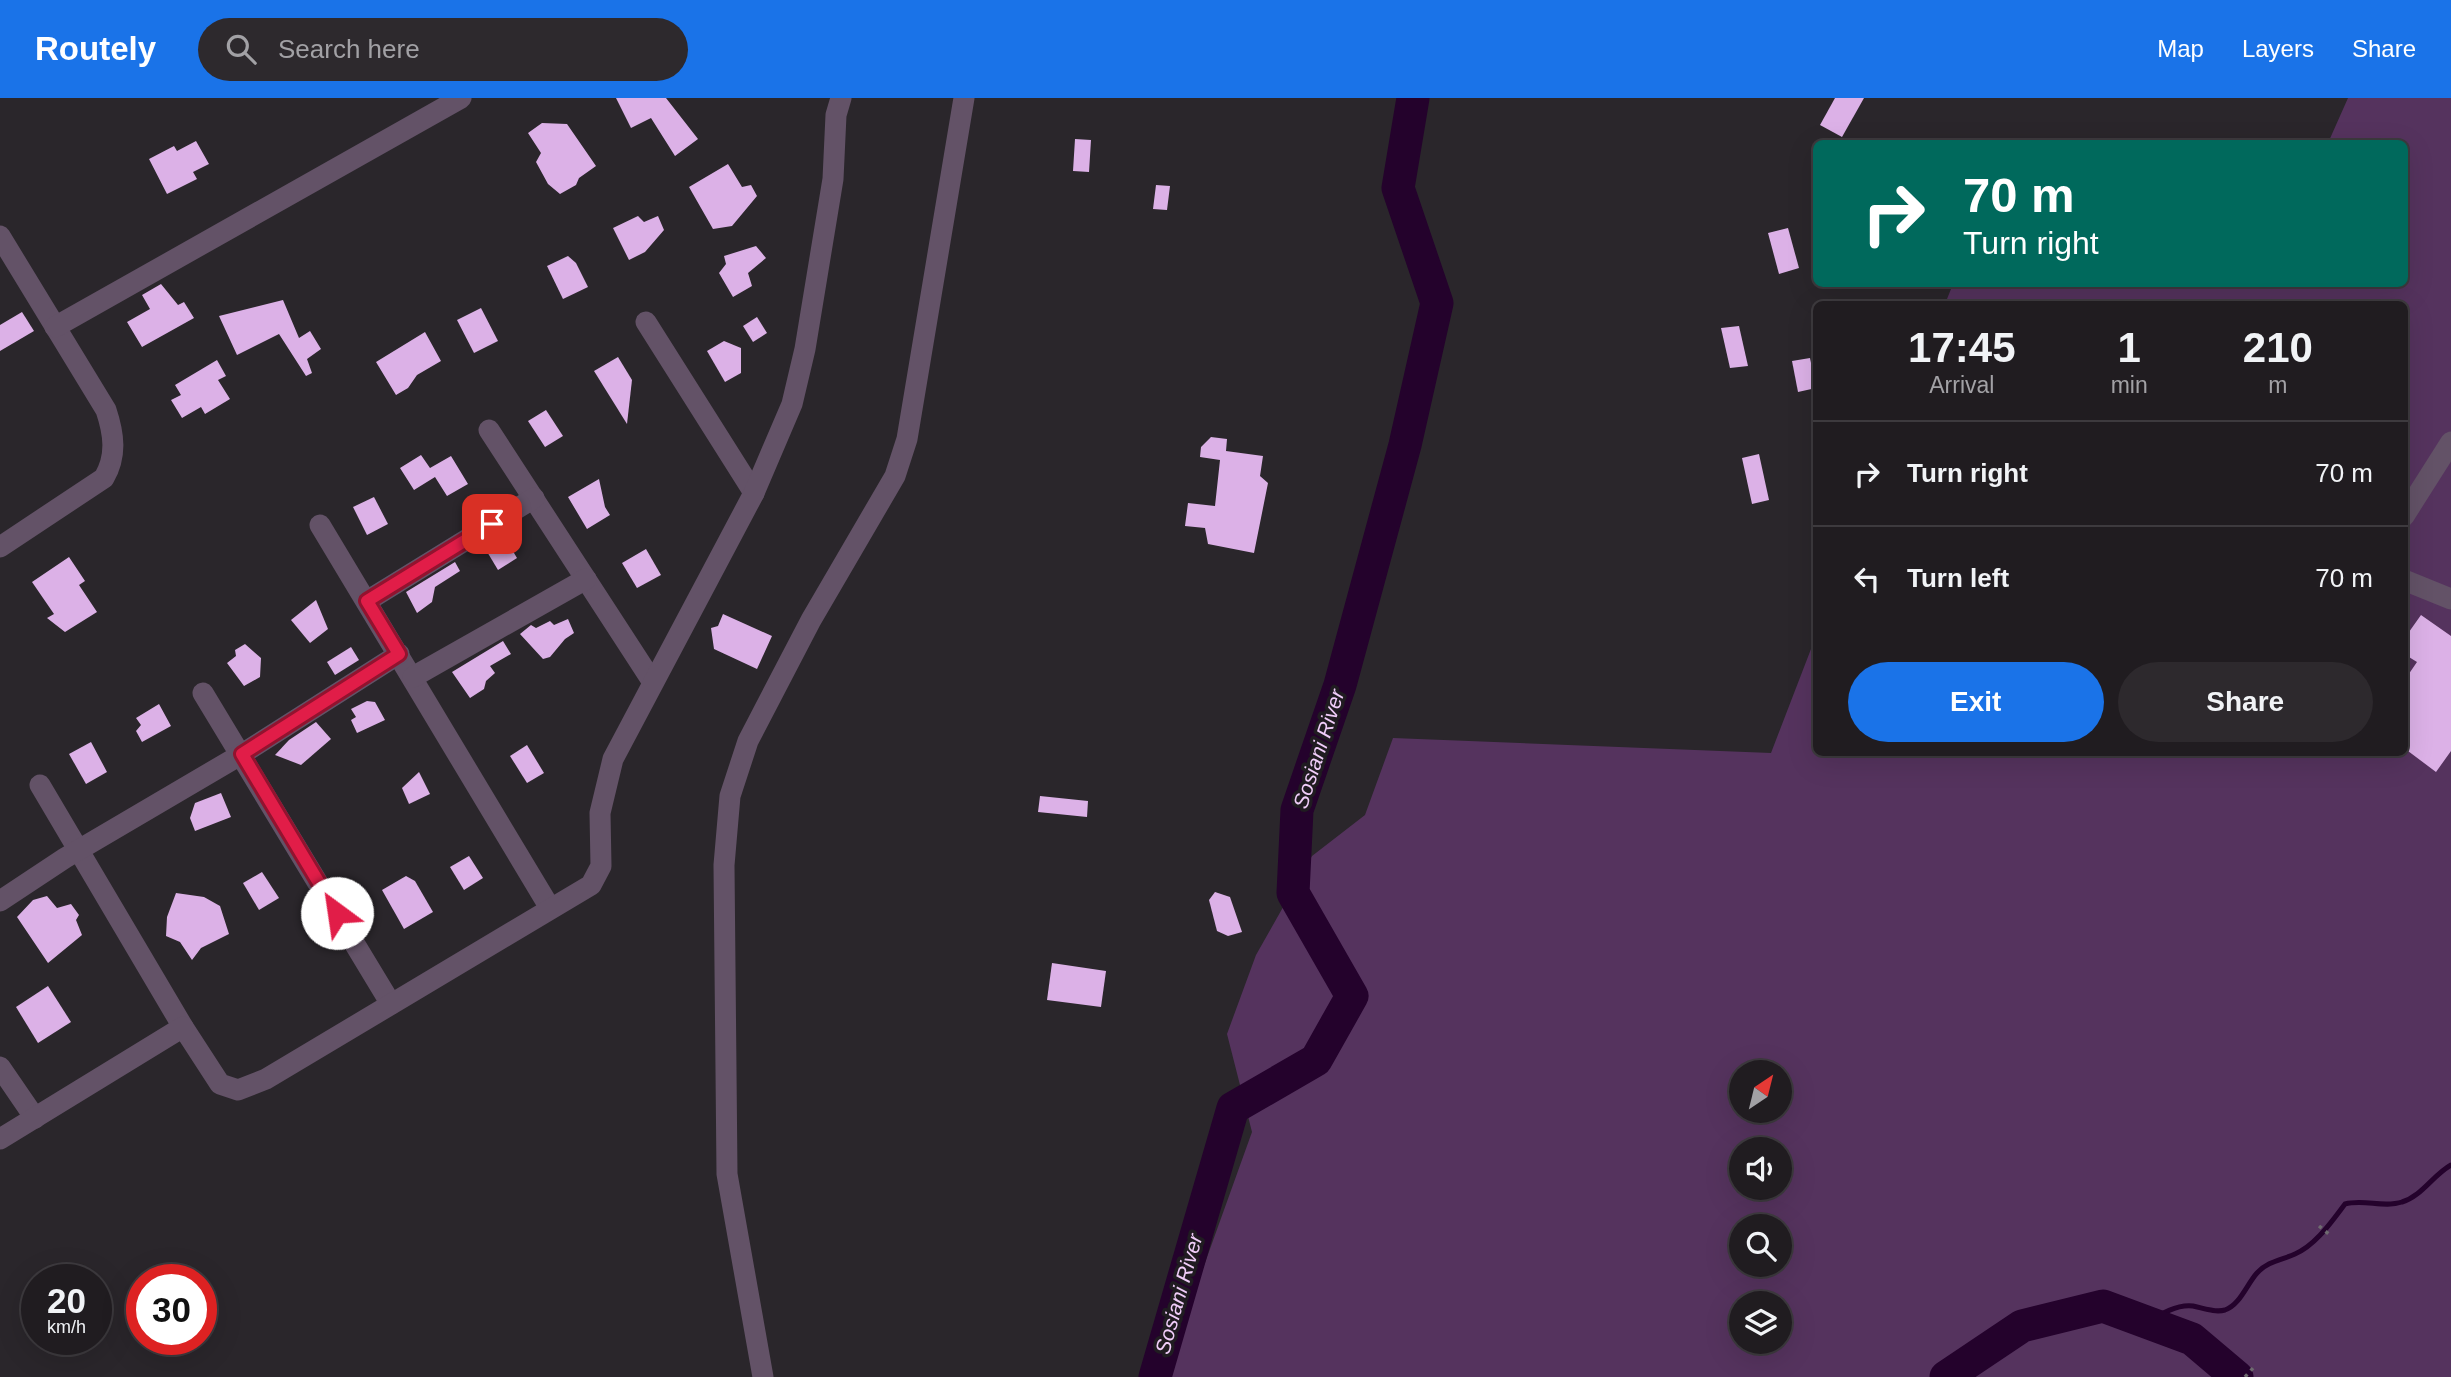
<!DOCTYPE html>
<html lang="en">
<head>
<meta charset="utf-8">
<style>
  body { margin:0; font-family:Arial,sans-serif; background:#2d292d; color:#f1f3f6; height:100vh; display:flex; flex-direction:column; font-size:26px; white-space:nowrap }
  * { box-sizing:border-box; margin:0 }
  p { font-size:23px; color:#a2a1a5 }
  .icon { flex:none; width:38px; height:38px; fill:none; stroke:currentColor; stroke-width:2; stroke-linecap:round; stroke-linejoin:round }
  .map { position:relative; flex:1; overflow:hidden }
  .drawer { position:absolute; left:1813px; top:203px; width:595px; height:455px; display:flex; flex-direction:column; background:#201c20; border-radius:10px; box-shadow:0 7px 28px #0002,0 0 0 2px #3d3a3e }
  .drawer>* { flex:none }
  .guide { position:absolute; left:1813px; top:42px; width:595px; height:147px; border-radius:10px; box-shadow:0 7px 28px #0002,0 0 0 2px #3d3a3e; background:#00695c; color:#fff; overflow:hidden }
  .needle { width:46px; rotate:35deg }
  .buttons { position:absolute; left:1729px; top:962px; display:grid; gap:14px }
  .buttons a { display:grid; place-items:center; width:63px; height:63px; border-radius:50%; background:#201c20; box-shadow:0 7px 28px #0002,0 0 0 2px #3d3a3e; font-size:35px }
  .speed { position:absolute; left:21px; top:1166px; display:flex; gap:14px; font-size:35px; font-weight:700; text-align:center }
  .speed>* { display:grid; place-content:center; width:91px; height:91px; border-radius:50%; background:#201c20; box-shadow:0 7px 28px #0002,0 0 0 2px #3d3a3e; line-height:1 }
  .speed small { font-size:18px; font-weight:400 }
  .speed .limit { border:10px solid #d22; background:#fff; color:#111 }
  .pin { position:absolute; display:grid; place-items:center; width:60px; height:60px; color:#fff; margin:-30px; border-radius:14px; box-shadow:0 4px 10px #0006 }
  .me { position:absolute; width:77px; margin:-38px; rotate:329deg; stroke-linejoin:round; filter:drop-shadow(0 0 5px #0008) }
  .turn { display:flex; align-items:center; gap:24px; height:147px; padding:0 35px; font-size:32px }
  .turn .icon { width:91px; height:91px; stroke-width:2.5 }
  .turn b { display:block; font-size:49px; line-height:60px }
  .eta { display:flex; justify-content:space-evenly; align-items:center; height:119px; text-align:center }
  .eta b { font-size:42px; font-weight:700; line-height:49px }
  .cta { display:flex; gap:14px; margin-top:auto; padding:14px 35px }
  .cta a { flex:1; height:80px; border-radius:42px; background:#1a73e8; color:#fff; font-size:28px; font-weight:700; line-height:80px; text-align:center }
  .cta a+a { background:#2d292d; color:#f1f3f6 }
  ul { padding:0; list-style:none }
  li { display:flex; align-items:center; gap:21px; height:105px; padding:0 35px; border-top:2px solid #3d3a3e }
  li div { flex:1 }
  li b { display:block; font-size:26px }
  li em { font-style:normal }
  header { display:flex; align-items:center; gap:42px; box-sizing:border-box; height:98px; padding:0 35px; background:#1a73e8; color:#fff }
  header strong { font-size:33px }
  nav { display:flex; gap:38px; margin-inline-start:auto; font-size:24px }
  .search { width:490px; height:63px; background:#2d292d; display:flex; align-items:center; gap:18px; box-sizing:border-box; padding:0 24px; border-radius:38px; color:#a2a1a5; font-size:26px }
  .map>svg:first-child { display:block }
</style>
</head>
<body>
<header>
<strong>Routely</strong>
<div class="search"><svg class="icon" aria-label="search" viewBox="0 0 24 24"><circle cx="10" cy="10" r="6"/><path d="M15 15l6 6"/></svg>Search here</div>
<nav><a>Map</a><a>Layers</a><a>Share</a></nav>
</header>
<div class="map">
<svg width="2451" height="1279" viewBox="0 0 2451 1279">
  <rect width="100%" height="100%" fill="#2a262b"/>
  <path fill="#55335e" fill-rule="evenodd" d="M 2348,0 L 2451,0 L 2451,1279 L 1164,1279 L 1252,1034 L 1227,936 L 1256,857 L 1312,758 L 1365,717 L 1393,640 L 1771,655 L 1816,538 L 1816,654 L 2404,654 L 2404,206 L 1945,206 L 1953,186 L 2404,186 L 2404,46 L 2328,45 ZM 1741,975 L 1780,975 L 1780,1013 L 1741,1013 ZM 1741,1052 L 1780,1052 L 1780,1090 L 1741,1090 ZM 1741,1129 L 1780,1129 L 1780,1167 L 1741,1167 ZM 1741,1206 L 1780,1206 L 1780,1244 L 1741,1244 Z"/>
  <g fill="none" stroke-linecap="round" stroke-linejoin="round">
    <path stroke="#24022c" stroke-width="5" d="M 2149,1225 C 2159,1216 2178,1206 2193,1208 C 2203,1210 2215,1215 2225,1212 C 2240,1207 2247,1186 2257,1175 C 2268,1163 2282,1162 2295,1156 C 2316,1147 2332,1123 2345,1106 C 2364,1101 2384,1110 2402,1104 C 2422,1098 2433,1077 2451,1067"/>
    <g stroke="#24022c" stroke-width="33">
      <path d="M 1155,1279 L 1233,1010 L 1316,962 L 1352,898 L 1293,795 L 1297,712 L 1340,587 L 1405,347 L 1437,205 L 1398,90 L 1413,0"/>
      <path d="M 1946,1279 L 2022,1228 L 2103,1208 L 2192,1241 L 2237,1279"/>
    </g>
  </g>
  <g fill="#dcb1e7">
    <path d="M 616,0 L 666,0 L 698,41 L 675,58 L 651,20 L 631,30 Z"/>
    <path d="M 1835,0 L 1864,0 L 1842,39 L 1820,27 Z"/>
    <path d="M 542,25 L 567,26 L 596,68 L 579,80 L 576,87 L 560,96 L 548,86 L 536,64 L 541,55 L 528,35 Z"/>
    <path d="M 1075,41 L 1091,42 L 1089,74 L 1073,73 Z"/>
    <path d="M 196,43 L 209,66 L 193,74 L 197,81 L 167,96 L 149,61 L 174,48 L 177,53 Z"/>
    <path d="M 728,66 L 742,89 L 751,87 L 757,98 L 732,128 L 713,131 L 689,89 Z"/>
    <path d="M 1156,87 L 1170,88 L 1167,112 L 1153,111 Z"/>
    <path d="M 638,118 L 644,124 L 658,118 L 664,132 L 645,154 L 629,162 L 613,130 Z"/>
    <path d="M 1788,130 L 1799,170 L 1779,176 L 1768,135 Z"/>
    <path d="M 756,148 L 766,160 L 748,175 L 752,188 L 733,199 L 719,175 L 726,166 L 724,158 Z"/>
    <path d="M 568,158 L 576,165 L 588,189 L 563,201 L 547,168 Z"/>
    <path d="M 161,186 L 178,207 L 184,204 L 194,220 L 142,249 L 127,224 L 150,211 L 142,197 Z"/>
    <path d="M 283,202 L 299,240 L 310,233 L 321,251 L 307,261 L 312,275 L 306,278 L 279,236 L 237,257 L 219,218 Z"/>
    <path d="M 481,210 L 498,243 L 474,255 L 457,222 Z"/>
    <path d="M 22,214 L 34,233 L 0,253 L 0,227 Z"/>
    <path d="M 757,219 L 767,235 L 753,244 L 743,228 Z"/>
    <path d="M 1739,228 L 1748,268 L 1730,270 L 1721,230 Z"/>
    <path d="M 425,234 L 441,263 L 417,277 L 408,290 L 396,297 L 376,264 Z"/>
    <path d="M 724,243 L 741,250 L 741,275 L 725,284 L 707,253 Z"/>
    <path d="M 618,259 L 632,282 L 627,326 L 594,273 Z"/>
    <path d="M 1810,260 L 1816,290 L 1798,294 L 1792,263 Z"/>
    <path d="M 217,262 L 226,278 L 218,282 L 230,301 L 205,316 L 201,309 L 182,320 L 171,302 L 181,297 L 175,287 Z"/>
    <path d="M 546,312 L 563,338 L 545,349 L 528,323 Z"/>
    <path d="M 1211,339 L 1227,341 L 1226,353 L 1263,358 L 1260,378 L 1268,385 L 1254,455 L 1208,446 L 1205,430 L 1185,428 L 1188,405 L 1215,408 L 1220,362 L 1200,359 L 1201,349 Z"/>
    <path d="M 1759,356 L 1769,402 L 1752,406 L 1742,360 Z"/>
    <path d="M 421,357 L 430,370 L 451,358 L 468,386 L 447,398 L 435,379 L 414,392 L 400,370 Z"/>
    <path d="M 599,381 L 605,409 L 610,417 L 587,431 L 568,399 Z"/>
    <path d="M 374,399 L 388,426 L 367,437 L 353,409 Z"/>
    <path d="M 502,435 L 517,460 L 498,472 L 483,447 Z"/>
    <path d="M 646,451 L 661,477 L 637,490 L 622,465 Z"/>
    <path d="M 69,459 L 85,483 L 79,487 L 97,514 L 65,534 L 47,520 L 54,516 L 32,484 Z"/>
    <path d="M 455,464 L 460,473 L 435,489 L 432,504 L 417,515 L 406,494 Z"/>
    <path d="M 316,502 L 328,531 L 310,545 L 291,522 Z"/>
    <path d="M 723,516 L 772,538 L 757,571 L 714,551 L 711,530 L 718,528 Z"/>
    <path d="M 2421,517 L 2451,538 L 2451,653 L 2436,674 L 2404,650 L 2404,583 L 2417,564 L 2404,556 L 2404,541 Z"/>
    <path d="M 568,521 L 574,535 L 565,541 L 550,559 L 543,561 L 520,536 L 531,527 L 536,530 L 550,523 L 554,527 Z"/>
    <path d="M 503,543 L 511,556 L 490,568 L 495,575 L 486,583 L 484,591 L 470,600 L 452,574 Z"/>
    <path d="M 245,546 L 261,560 L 260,579 L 244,588 L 227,565 L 236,558 L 235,552 Z"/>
    <path d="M 351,549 L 359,562 L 335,577 L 327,564 Z"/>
    <path d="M 367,603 L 375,604 L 385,622 L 357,635 L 351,622 L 356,619 L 351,611 Z"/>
    <path d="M 159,606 L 171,628 L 142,644 L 136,633 L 141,627 L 136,620 Z"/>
    <path d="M 316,624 L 331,641 L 301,667 L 275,657 L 289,642 Z"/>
    <path d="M 91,644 L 107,674 L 86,686 L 69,656 Z"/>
    <path d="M 527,647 L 544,675 L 527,685 L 510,658 Z"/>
    <path d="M 419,674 L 430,696 L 409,706 L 402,690 Z"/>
    <path d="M 221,695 L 231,719 L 195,733 L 190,720 L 195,705 Z"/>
    <path d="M 1040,698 L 1088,703 L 1087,719 L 1038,714 Z"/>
    <path d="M 469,758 L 483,780 L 464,792 L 450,769 Z"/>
    <path d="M 262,774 L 279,800 L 259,812 L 243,785 Z"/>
    <path d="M 406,778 L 415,783 L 433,814 L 404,831 L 382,792 Z"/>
    <path d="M 1215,794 L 1230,799 L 1242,834 L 1228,838 L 1217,833 L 1209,802 Z"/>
    <path d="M 176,795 L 204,799 L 220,808 L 229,836 L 201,850 L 192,862 L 180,844 L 166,838 L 167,819 Z"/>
    <path d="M 47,798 L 57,810 L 71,806 L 79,817 L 76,822 L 82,837 L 48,865 L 17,819 L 33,802 Z"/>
    <path d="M 1052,865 L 1106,873 L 1101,909 L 1047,902 Z"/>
    <path d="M 48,888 L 71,924 L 38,945 L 16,909 Z"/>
  </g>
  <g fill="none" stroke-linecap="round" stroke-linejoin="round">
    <g stroke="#6e6a6f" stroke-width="3.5" stroke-dasharray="3.5 5" stroke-linecap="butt">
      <path d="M 2319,1128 L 2330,1137"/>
      <path d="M 2245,1279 L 2254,1269"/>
    </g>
    <g stroke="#635267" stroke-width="21">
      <path d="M 0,138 L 106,312 C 114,336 117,358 104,380 L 0,449"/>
      <path d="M 646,224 L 754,395"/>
      <path d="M 55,229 L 461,0"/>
      <path d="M 489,332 L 652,583"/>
      <path d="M 2404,418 L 2451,344"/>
      <path d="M 320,427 L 550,810"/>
      <path d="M 2404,482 L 2451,501"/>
      <path d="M 367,503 L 534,400"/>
      <path d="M 413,579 L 586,481"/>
      <path d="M 203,595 L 391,906"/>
      <path d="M 40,687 L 183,929"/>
      <path d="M 0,803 L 65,760 L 242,656 L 399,556"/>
      <path d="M 0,969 L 35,1020"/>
      <path d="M 0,1041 L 183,929 L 220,986 L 238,992 L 266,981 L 591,787 L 601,768 L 600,715 L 613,661 L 754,395 L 792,306 L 805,251 L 833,81 L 836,17 L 841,0"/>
      <path d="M 763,1279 L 727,1076 L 724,767 L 730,698 L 748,643 L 811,522 L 895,378 L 907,341 L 964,0"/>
    </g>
  </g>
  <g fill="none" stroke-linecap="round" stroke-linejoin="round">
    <defs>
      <path id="route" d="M 337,815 L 242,656 L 399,556 L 367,503 L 492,426"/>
    </defs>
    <use href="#route" stroke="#92132f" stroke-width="18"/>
    <use href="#route" stroke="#e11d48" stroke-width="12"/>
  </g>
  <g text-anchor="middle" stroke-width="7" stroke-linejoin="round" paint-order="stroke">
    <g font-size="21" font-style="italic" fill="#f0cdf9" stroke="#201c21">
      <text transform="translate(1319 651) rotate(-72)" y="7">Sosiani River</text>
      <text transform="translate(1179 1196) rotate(-74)" y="7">Sosiani River</text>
    </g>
  </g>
</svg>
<div class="buttons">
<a><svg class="needle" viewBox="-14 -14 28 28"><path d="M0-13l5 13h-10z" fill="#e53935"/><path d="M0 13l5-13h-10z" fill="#a2a1a5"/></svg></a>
<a><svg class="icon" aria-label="sound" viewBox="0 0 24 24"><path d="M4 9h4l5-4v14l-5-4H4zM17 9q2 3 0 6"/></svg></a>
<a><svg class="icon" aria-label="search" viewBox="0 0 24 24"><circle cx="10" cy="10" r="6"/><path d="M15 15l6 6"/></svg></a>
<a><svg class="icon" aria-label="layers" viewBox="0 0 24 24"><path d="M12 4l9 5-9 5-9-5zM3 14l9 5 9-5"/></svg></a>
</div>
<div class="speed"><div>20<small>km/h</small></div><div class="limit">30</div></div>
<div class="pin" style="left:492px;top:426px;background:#d93025"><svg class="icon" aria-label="arrive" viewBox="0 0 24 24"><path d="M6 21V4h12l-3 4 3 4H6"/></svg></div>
<svg class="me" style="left:337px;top:815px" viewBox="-20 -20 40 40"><circle r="19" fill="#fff"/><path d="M0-13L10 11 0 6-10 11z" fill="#e11d48"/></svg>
<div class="guide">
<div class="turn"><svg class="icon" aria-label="right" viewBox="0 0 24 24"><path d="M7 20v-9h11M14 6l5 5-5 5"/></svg><div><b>70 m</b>Turn right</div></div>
</div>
<section class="drawer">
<div class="eta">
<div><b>17:45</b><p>Arrival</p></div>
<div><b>1</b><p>min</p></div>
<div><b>210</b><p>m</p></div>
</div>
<ul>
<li><svg class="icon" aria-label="right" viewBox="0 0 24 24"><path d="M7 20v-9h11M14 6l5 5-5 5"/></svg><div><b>Turn right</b></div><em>70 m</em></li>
<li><svg class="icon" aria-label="left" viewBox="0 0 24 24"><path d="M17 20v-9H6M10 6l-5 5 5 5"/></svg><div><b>Turn left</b></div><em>70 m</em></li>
</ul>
<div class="cta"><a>Exit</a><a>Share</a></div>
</section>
</div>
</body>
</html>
